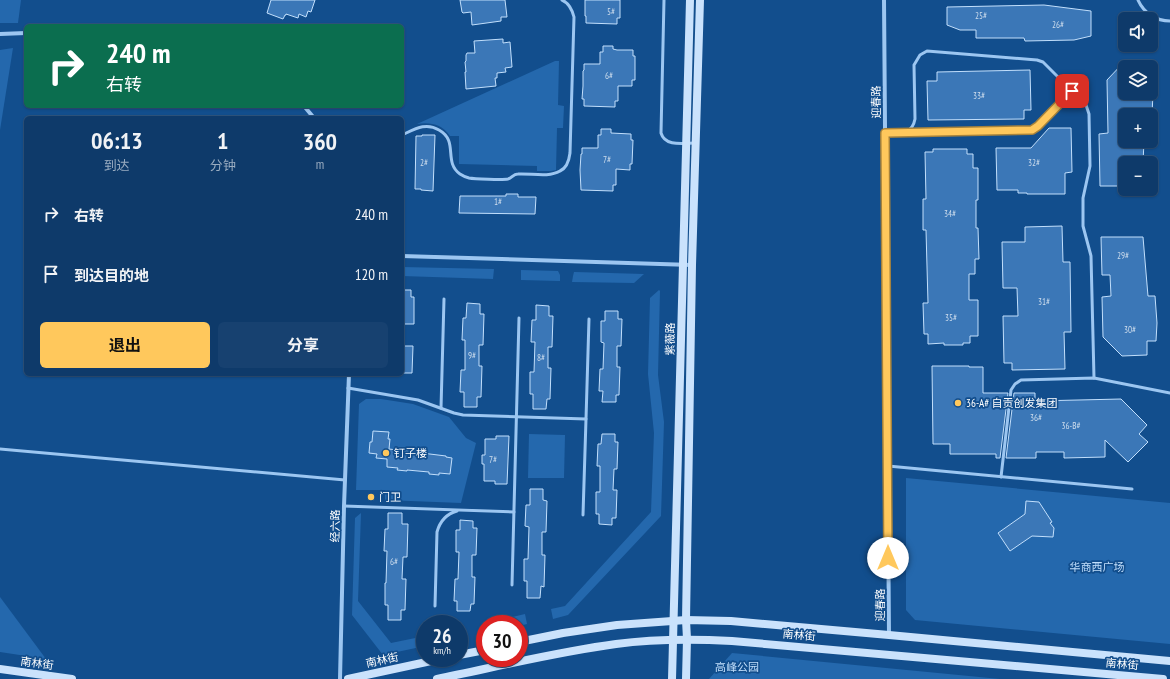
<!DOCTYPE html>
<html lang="zh">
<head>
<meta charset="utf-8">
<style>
  body { margin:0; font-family:"PT Sans Narrow","Noto Sans SC",sans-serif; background:#174170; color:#f1f3f6; height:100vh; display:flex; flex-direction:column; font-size:15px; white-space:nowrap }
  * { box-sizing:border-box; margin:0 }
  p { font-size:13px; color:#9badc1 }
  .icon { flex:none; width:22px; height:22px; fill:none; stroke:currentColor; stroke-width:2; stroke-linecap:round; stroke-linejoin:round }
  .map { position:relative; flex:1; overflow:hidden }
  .panel { position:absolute; left:24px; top:116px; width:380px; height:260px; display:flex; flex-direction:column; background:#0e3a6a; border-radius:6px; box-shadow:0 1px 3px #0004,0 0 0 1px #2e547e }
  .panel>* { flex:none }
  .hud { position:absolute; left:24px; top:24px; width:380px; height:84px; border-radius:6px; box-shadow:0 1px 3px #0004,0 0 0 1px #2e547e; background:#0b6e4f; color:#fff; overflow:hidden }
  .controls { position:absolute; left:1118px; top:12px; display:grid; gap:8px }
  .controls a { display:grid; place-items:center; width:40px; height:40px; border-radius:6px; background:#0e3a6a; box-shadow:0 1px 3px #0004,0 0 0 1px #2e547e; font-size:20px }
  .speed { position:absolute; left:416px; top:615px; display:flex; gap:8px; font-size:20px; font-weight:700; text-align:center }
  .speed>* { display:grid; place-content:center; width:52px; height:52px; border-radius:50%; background:#0e3a6a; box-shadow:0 1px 3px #0004,0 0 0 1px #2e547e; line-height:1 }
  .speed small { font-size:10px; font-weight:400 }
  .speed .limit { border:6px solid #d22; background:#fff; color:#111 }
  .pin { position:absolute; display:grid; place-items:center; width:34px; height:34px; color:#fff; margin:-17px; border-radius:8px; box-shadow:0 2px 6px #0006 }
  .me { position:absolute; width:44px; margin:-22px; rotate:0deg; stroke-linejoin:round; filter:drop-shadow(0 0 3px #0008) }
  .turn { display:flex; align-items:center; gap:14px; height:84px; padding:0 16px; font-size:18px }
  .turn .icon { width:52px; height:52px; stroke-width:2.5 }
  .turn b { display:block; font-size:28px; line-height:34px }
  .eta { display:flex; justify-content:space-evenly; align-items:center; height:68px; text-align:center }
  .eta b { font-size:24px; font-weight:700; line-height:28px }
  .cta { display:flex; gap:8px; margin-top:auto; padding:8px 16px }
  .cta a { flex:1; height:46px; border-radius:6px; background:#ffc85c; color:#111; font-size:16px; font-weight:700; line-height:46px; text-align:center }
  .cta a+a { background:#174170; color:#f1f3f6 }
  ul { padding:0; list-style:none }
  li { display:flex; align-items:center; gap:12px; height:60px; padding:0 16px }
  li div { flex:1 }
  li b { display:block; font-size:15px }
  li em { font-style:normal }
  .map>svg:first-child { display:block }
</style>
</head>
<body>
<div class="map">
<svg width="1170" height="679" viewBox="0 0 1170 679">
  <rect width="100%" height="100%" fill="#124e8d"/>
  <g fill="#2468ad">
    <path d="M 0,0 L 21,0 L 18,23 L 0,23 Z"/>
    <path d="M 13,48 L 0,130 L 0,50 Z"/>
    <path d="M 555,61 L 559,61 L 558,105 L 564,106 L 563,128 L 557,128 L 556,170 L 551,171 L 537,171 L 537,166 L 459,164 L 459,136 L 450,136 C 442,124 430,122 417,124 Z"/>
    <path d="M 402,267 L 494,269 L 493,279 L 402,276 Z"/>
    <path d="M 521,270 L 558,271 L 560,275 L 560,281 L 521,280 Z"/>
    <path d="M 574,272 L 575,272 L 644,274 L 634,283 L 572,282 L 573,276 Z"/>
    <path d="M 659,290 L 660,291 L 658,375 L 664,422 L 661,516 L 568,615 L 553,619 L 551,609 L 565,606 L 651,512 L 654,433 L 648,374 L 650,298 Z"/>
    <path d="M 366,399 L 381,399 L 413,404 L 449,417 L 466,438 L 476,443 L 461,503 L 385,500 L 385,490 L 356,490 L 359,404 Z"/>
    <path d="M 529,434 L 565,435 L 564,478 L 528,478 Z"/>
    <path d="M 906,478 L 1170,503 L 1170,644 L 915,620 L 906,610 Z"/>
    <path d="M 361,513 L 358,601 L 391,643 L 425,636 L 425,646 L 383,655 L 352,615 L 355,518 Z"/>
    <path d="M 0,597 L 46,659 L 0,652 Z"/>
    <path d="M 525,614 L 527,624 L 519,626 L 519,624 L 505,624 L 504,619 Z"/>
    <path d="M 732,653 L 1000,679 L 709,679 Z"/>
  </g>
  <g fill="#3b77b7" stroke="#c2dffc">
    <path d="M 271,0 L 315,0 L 311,12 L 308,11 L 306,17 L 299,14 L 298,18 L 286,14 L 286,15 L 285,15 L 283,19 L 267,13 Z"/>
    <path d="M 460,0 L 505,0 L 507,17 L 501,17 L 501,21 L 472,25 L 471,12 L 463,13 L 462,12 Z"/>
    <path d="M 585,0 L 620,0 L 620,18 L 617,18 L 617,24 L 586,23 L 586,16 L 585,16 Z"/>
    <path d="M 1044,5 L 1091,11 L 1091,36 L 1074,40 L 1025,41 L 1024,38 L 976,38 L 976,30 L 960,30 L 947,25 L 947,7 Z"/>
    <path d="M 503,39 L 503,43 L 510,42 L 512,67 L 505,68 L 506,72 L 497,73 L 497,78 L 495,78 L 496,86 L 466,89 L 465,72 L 466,72 L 465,62 L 466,61 L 466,55 L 467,53 L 475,53 L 474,41 Z"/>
    <path d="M 603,46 L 613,46 L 613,49 L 617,50 L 633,50 L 633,56 L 635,56 L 635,80 L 632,80 L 632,86 L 618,86 L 618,101 L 615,101 L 615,107 L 584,106 L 584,99 L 582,99 L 583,86 L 583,71 L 584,70 L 584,64 L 600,64 L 600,52 L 603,52 Z"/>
    <path d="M 1125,61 L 1125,93 L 1153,93 L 1152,115 L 1125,115 L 1125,141 L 1144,141 L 1143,163 L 1125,163 L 1125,186 L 1100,186 L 1099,134 L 1108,133 L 1107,80 Z"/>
    <path d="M 1030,70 L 1031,110 L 1024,110 L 1024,119 L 928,120 L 927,81 L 937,81 L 937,72 Z"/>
    <path d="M 1049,128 L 1071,128 L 1072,172 L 1065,173 L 1065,194 L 1027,194 L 1027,193 L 1018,193 L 1018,190 L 997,190 L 996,148 L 1031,148 Z"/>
    <path d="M 601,129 L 611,129 L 611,133 L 631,134 L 631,140 L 633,140 L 632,164 L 630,164 L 630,170 L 616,169 L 616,185 L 613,185 L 613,191 L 581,190 L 580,170 L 581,154 L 582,154 L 582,148 L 598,148 L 598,135 L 601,135 Z"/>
    <path d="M 422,135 L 435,135 L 433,191 L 421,190 L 421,189 L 415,189 L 416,136 L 422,136 Z"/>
    <path d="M 933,149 L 967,149 L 967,154 L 973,154 L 973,168 L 978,168 L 978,200 L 976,200 L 976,228 L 978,228 L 979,259 L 975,259 L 975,274 L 969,274 L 969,300 L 978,300 L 978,336 L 970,336 L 970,343 L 963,343 L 963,345 L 944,345 L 944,343 L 928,344 L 928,334 L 924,334 L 923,303 L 928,303 L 926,230 L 923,230 L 923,199 L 926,199 L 925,152 L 933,152 Z"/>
    <path d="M 506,194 L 518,194 L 518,197 L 536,197 L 535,214 L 459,213 L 460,196 L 506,196 Z"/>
    <path d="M 1062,226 L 1063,262 L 1070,262 L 1071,332 L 1064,332 L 1065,369 L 1012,370 L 1012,363 L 1004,363 L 1003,316 L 1018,316 L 1017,288 L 1003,288 L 1002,242 L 1025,242 L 1025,227 Z"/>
    <path d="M 1101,237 L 1143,237 L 1148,296 L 1155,296 L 1157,323 L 1156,341 L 1147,341 L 1147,355 L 1122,356 L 1103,337 L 1102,297 L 1111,296 L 1110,275 L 1102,275 Z"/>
    <path d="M 402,290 L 411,290 L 411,297 L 414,297 L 414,324 L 402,324 Z"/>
    <path d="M 467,303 L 480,304 L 480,314 L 484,314 L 483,345 L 479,345 L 479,366 L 482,366 L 481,397 L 477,397 L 477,407 L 464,407 L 464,392 L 460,392 L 461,370 L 465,370 L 465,340 L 462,340 L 463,318 L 466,318 Z"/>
    <path d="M 536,305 L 549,306 L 549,316 L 553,316 L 552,347 L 548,347 L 548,368 L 551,368 L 550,399 L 547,399 L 546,409 L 533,409 L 533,394 L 530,394 L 530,372 L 534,372 L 535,342 L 531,342 L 532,320 L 536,320 Z"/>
    <path d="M 605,311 L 618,311 L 618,319 L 622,319 L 621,346 L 617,346 L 617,367 L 620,367 L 619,395 L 616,395 L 616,402 L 602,402 L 603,391 L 599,391 L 600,369 L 603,369 L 604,343 L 601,342 L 601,321 L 605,321 Z"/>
    <path d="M 402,346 L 413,346 L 412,373 L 402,373 Z"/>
    <path d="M 932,366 L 969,366 L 969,367 L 983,367 L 983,393 L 1008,393 L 1000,458 L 996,458 L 996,454 L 950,454 L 950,444 L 933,444 Z"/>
    <path d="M 1014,393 L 1035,393 L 1035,401 L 1121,399 L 1147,425 L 1139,434 L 1148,442 L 1128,462 L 1105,440 L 1105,457 L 1064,458 L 1064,452 L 1036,452 L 1036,458 L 1006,458 Z"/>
    <path d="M 373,431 L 389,432 L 388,439 L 390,439 L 389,449 L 446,456 L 446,457 L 452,458 L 450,474 L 439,473 L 439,475 L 429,474 L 429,472 L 407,470 L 407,471 L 397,470 L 398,468 L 387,467 L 387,459 L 376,458 L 377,454 L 369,453 L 370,442 L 372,442 Z"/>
    <path d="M 602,434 L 615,434 L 615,442 L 618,442 L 617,469 L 614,469 L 613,490 L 617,490 L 616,518 L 612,518 L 612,525 L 599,524 L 599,514 L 596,514 L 596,492 L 600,492 L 600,466 L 597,466 L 598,444 L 601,444 Z"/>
    <path d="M 496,436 L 509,436 L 507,484 L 495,484 L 495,481 L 484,481 L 484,464 L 482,464 L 482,455 L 485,455 L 485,439 L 496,439 Z"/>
    <path d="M 530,489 L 543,489 L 543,500 L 547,501 L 546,532 L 542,532 L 542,555 L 545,555 L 544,587 L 541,586 L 540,598 L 527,598 L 527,581 L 524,581 L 524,559 L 528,559 L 529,527 L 525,526 L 526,505 L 530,505 Z"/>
    <path d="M 1026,501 L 1039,502 L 1052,522 L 1050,523 L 1054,528 L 1053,537 L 1032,536 L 1010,551 L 998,533 L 1025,514 Z"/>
    <path d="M 388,513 L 402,513 L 402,524 L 408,524 L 407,557 L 403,557 L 402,579 L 406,579 L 405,610 L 401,610 L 401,620 L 388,620 L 388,605 L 385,605 L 385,583 L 386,583 L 387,551 L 384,551 L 385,529 L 388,529 Z"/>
    <path d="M 460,520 L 473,521 L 473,528 L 477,528 L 476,555 L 472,555 L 472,577 L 475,577 L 474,604 L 471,604 L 470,611 L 457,611 L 457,601 L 454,601 L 455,579 L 458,579 L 459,552 L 456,552 L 456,530 L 460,530 Z"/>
  </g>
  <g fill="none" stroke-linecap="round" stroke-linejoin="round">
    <g stroke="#9cc6f1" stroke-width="3">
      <path d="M 664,0 L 661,133 C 665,147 684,143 695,143"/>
      <path d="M 1138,0 C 1144,13 1156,21 1170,21"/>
      <path d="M 885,133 C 898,133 912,136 915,119 L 914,65 L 920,55 L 927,51 L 1037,60 L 1043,62 L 1086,105 L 1089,114 L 1090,166 L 1083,198 L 1083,226 L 1091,256 L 1094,378"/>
      <path d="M 905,133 L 1032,130 L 1038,126 L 1072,91"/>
      <path d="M 402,135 C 415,129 426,122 439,130 C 459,141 443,162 460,174 C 463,176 465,177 469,178 C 474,179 503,180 508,179 C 512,178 513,174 518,174 C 531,173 548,178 560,171 C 567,168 569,161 570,153 L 574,17 C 572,9 569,3 562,0"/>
      <path d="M 348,388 L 418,400 L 454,413 L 463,415 L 586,419 L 589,319"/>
      <path d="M 441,408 L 444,299"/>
      <path d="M 0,449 L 345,480"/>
      <path d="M 888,466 L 1132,489"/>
      <path d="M 1001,477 L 1011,390 L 1015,384 L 1021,380 L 1094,378 L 1170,393"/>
      <path d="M 344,506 L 514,512"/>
      <path d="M 583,515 L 586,419"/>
      <path d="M 512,585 L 519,318"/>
      <path d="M 435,606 L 437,532 C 440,521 446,514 457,511"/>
    </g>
    <g stroke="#9cc6f1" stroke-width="4">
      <path d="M 884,0 L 889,635"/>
      <path d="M 0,34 L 26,33"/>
      <path d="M 304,106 L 314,118"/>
      <path d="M 402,256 L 692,265"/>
      <path d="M 340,679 L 344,506 L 349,374"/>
    </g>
    <g stroke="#cae2fc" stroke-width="8">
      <path d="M 519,642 L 563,633 L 617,625 L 686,620 L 731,621 L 889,635 L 1170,661"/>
      <path d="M 459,655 L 485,650"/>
      <path d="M 0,669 L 72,679"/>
      <path d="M 348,679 L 445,658"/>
      <path d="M 437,679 C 496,667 556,652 616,644 C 654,639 693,639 732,641 L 1163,679"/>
      <path d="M 672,679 L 690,0"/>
      <path d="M 686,679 L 687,639 L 686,620 L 692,265 L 700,0"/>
    </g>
  </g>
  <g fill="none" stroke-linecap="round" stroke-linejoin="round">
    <defs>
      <path id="route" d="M 888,558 L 885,133 L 1032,130 L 1038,126 L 1072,91"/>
    </defs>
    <use href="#route" stroke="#a6823c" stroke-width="10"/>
    <use href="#route" stroke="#ffc85c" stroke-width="7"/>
  </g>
  <g fill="#ffc85c" stroke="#124e8d" stroke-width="1.5">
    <circle cx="958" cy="403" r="4"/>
    <circle cx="386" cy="453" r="4"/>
    <circle cx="371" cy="497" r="4"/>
  </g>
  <g text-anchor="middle" stroke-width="3.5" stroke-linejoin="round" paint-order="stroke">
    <g font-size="9" fill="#cedded">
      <text x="611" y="15">5#</text>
      <text x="981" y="19">25#</text>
      <text x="1058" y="28">26#</text>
      <text x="609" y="79">6#</text>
      <text x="979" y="99">33#</text>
      <text x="607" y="163">7#</text>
      <text x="424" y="166">2#</text>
      <text x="1034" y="166">32#</text>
      <text x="498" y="205">1#</text>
      <text x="950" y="217">34#</text>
      <text x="1123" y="259">29#</text>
      <text x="1044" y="305">31#</text>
      <text x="951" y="321">35#</text>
      <text x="1130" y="333">30#</text>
      <text x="472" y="359">9#</text>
      <text x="541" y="361">8#</text>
      <text x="1036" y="421">36#</text>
      <text x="1071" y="429">36-B#</text>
      <text x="493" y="463">7#</text>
      <text x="394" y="565">6#</text>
    </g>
    <g font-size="11" fill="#fff" stroke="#124e8d">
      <text transform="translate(876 102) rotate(-91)" y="4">迎春路</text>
      <text transform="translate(670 339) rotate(-89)" y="4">紫薇路</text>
      <text transform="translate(335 526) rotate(-89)" y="4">经六路</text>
      <text transform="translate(880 605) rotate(-90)" y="4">迎春路</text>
      <text transform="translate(799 635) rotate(5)" y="4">南林街</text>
      <text transform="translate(382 660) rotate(-12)" y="4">南林街</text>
      <text transform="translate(37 663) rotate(8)" y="4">南林街</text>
      <text transform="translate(1122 664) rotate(5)" y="4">南林街</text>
    </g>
    <g font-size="11" fill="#fff" stroke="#124e8d" text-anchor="start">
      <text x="966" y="407">36-A# 自贡创发集团</text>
      <text x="394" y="457">钉子楼</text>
      <text x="379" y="501">门卫</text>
    </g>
    <g font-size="11" fill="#c2dffc" stroke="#124e8d">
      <text x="1097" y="571">华商西广场</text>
      <text x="737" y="671">高峰公园</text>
    </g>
  </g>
</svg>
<div class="controls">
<a><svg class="icon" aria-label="sound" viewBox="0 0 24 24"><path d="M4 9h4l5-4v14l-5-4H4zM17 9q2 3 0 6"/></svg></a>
<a><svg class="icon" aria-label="layers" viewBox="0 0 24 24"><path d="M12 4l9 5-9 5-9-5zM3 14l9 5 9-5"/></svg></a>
<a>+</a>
<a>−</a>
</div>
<div class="speed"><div>26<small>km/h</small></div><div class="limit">30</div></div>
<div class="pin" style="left:1072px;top:91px;background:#d93025"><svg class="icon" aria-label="arrive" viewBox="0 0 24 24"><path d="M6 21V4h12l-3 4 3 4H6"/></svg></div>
<svg class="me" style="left:888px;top:558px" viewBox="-20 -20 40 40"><circle r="19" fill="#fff"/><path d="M0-13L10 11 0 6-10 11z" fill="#ffc85c"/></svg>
<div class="hud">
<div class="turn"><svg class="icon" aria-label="right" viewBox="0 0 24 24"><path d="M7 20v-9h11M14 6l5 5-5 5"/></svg><div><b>240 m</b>右转</div></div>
</div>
<section class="panel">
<div class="eta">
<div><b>06:13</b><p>到达</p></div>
<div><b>1</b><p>分钟</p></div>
<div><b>360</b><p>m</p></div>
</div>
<ul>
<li><svg class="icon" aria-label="right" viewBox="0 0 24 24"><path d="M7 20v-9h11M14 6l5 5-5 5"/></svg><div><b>右转</b></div><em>240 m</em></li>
<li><svg class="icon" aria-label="arrive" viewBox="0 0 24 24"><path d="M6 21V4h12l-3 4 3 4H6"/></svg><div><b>到达目的地</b></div><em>120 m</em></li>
</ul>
<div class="cta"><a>退出</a><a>分享</a></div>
</section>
</div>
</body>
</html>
